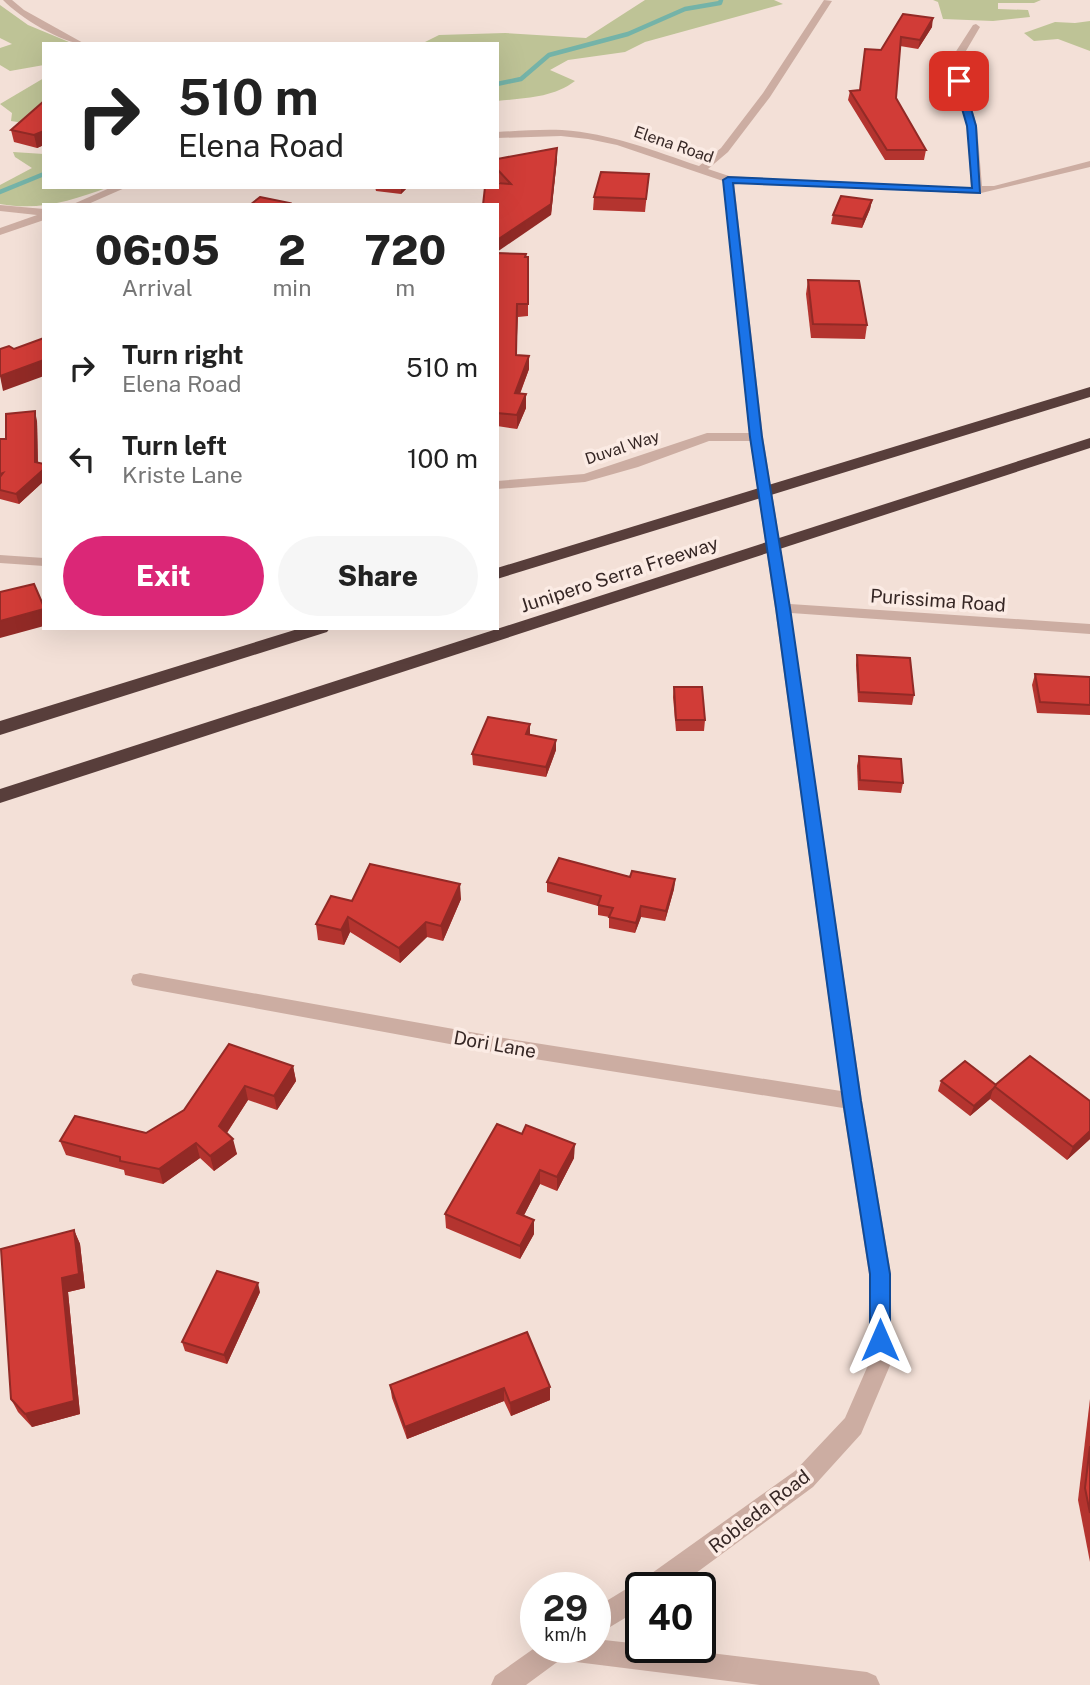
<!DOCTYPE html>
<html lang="en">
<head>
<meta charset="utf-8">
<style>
  body { margin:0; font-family:"Public Sans",sans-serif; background:#f6f6f6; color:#222; height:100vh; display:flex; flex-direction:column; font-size:26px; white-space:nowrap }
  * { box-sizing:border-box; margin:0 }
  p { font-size:23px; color:#767676 }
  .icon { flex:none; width:38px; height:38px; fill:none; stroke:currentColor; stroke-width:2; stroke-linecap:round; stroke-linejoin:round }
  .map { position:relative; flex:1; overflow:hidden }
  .panel { position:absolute; left:42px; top:203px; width:457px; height:427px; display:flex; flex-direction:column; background:#fff; border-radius:0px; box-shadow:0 7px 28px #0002 }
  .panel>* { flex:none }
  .guide { position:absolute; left:42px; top:42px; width:457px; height:147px; border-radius:0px; box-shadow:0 7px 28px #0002; background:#fff; color:#222; overflow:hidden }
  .speed { position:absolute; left:520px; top:1572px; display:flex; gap:14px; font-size:35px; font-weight:700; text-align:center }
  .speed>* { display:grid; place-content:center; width:91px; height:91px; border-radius:50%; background:#fff; box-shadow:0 7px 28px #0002; line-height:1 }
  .speed small { font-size:18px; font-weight:400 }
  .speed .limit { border:4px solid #111; border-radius:10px; background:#fff; color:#111 }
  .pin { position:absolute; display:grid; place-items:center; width:60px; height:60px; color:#fff; margin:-30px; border-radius:14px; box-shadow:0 4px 10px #0006 }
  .me { position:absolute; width:77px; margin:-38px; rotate:0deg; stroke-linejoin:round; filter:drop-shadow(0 0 5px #0008) }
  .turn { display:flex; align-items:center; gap:24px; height:147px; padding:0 21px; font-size:32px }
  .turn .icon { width:91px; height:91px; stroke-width:2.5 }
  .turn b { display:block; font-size:49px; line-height:60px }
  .eta { display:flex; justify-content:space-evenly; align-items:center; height:119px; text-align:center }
  .eta b { font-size:42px; font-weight:800; line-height:49px }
  .primary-button { display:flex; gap:14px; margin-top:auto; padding:14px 21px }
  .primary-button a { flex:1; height:80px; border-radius:42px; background:#db2777; color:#fff; font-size:28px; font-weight:800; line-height:80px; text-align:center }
  .primary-button a+a { background:#f6f6f6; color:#222 }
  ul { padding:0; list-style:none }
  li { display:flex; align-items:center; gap:21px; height:91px; padding:0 21px }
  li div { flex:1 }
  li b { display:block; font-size:26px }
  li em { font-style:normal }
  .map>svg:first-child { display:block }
</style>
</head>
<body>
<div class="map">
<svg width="1090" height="1685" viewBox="0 0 1090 1685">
  <rect width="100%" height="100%" fill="#f3e0d7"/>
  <g fill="#bec396">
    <path d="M 645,0 L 774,0 L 783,4 L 645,42 L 625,52 L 568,60 L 550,70 L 575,81 C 553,98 524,98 497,101 L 497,44 L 421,44 L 439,35 L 505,33 L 586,38 Z"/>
    <path d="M 933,0 L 1041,0 L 1034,3 L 998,3 L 998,9 L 1028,10 L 1030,17 L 993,21 L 943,19 L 938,2 Z"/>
    <path d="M 0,5 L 28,25 L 69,42 L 69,44 L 44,44 L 44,65 L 10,71 L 0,65 L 0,48 L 12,44 L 0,38 Z"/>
    <path d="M 1090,21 L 1090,51 L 1058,39 L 1034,41 L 1024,33 L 1055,22 L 1075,23 Z"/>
    <path d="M 44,78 L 44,119 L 30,124 L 11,121 L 12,113 L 0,104 Z"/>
    <path d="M 13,152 L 44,154 L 44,187 L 109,187 C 71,201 40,211 0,204 L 0,185 L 32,168 L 15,157 Z"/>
  </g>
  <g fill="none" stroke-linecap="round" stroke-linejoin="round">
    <g stroke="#74b3a8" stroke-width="4.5">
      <path d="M 497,84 L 521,79 L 549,55 L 628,34 L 685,9 L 720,3 L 721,0"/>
      <path d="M 0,192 L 44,174"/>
    </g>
    <g fill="#ccada2" fill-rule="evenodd">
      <path d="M 3,0 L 12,0 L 24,10 L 85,44 C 63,44 19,17 3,0 Z"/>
      <path d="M 824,0 L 832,1 L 770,97 L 728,152 L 708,169 L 729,176 L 937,188 L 971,187 L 967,126 L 954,81 L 953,56 L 973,25 L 976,24 L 980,27 L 963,56 L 964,81 L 977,126 L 982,186 L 994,186 L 1090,161 L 1090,167 L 977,194 L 734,182 L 763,437 L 790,604 L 1090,624 L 1090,634 L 791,613 L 862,1101 L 891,1274 L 891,1363 L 861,1434 L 813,1487 L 677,1587 L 640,1587 L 640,1609 L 595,1636 L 595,1608 L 631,1586 L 643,1583 L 645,1578 L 795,1471 L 845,1418 L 869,1363 L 869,1274 L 843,1108 L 504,1054 L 140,987 L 133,985 L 131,980 L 133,975 L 140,973 L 504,1038 L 841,1091 L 775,608 L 750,441 L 709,441 L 638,467 L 585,482 L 497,489 L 497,481 L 584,474 L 707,433 L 749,433 L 723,181 L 617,145 L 588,139 L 561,136 L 497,138 L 497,132 C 519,131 541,129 562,130 C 610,133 654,151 699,166 L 721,148 L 763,93 Z"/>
      <path d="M 112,187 L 127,187 L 86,205 L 71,205 Z"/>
      <path d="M 0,205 L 44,209 L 44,220 L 0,235 L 0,228 L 37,215 L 0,211 Z"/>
      <path d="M 0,555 L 44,558 L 44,566 L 0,563 Z"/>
      <path d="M 595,1639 L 640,1644 L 640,1647 L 661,1647 L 867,1672 L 876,1676 L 880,1685 L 760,1685 L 560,1660 L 526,1685 L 491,1685 L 495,1676 L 536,1647 L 595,1647 Z"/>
    </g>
    <g fill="#583e3b" fill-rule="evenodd">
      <path d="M 1090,387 L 1090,397 L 497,579 L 497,568 Z"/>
      <path d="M 1090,438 L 1090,448 L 0,803 L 0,789 Z"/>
      <path d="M 301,628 L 330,628 L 327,632 L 0,735 L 0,721 Z"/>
    </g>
  </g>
  <g fill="#b4342f">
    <path d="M 903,14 L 932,27 L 918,49 L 900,46 L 896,98 L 926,150 L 924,160 L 885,160 L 848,100 L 850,91 L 860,90 L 881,50 Z"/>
    <path d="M 44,101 L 44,145 L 37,148 L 14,142 L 11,130 Z"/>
    <path d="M 497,159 L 557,159 L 551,215 L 500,183 L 497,180 Z"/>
    <path d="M 649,174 L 645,212 L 593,210 L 594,197 Z"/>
    <path d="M 375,187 L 408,187 L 401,194 L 376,191 Z"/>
    <path d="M 872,200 L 870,209 L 862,228 L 831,224 L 833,215 Z"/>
    <path d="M 497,253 L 528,257 L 528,316 L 518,317 L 516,355 L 529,369 L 520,394 L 526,408 L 517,429 L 497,426 Z"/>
    <path d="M 808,280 L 867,325 L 865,339 L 811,338 L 806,294 Z"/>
    <path d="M 37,421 L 38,463 L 44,464 L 44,481 L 19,504 L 0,499 L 0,439 L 6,439 Z"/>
    <path d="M 857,655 L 914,695 L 912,705 L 858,702 L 856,665 Z"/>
    <path d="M 1035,674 L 1090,677 L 1090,715 L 1037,713 L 1032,685 Z"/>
    <path d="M 674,687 L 705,720 L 704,731 L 676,731 L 673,697 Z"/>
    <path d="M 530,735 L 556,750 L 546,777 L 473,765 L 472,754 Z"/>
    <path d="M 859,756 L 903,783 L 901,793 L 858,790 L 857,766 Z"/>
    <path d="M 675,879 L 674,889 L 665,921 L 641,917 L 635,933 L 609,928 L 609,917 L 598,915 L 598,906 L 547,892 L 547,882 Z"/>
    <path d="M 461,899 L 443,941 L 427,937 L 400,963 L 350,932 L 344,945 L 318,940 L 316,924 L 352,901 Z"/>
    <path d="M 293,1066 L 296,1081 L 277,1110 L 248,1100 L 227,1133 L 237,1154 L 214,1171 L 200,1158 L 163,1184 L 125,1175 L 124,1170 L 66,1155 L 60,1141 L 146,1133 L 184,1110 Z"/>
    <path d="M 941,1081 L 996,1085 L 1090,1101 L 1090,1139 L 1067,1160 L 990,1099 L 970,1116 L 938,1091 Z"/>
    <path d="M 497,1124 L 574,1158 L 557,1191 L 540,1184 L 524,1215 L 534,1220 L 534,1234 L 520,1259 L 446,1228 L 445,1214 Z"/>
    <path d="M 74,1230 L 80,1244 L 85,1288 L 68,1292 L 80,1414 L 32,1427 L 18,1412 L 11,1399 Z"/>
    <path d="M 260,1292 L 227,1364 L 185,1351 L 182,1342 Z"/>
    <path d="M 390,1385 L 550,1387 L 550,1400 L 511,1416 L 504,1401 L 407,1439 L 392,1398 Z"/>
    <path d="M 1090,1399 L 1090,1562 L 1078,1500 Z"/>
  </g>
  <g fill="#922a26">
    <path d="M 933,18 L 932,27 L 918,49 L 920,40 Z"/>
    <path d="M 44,131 L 44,145 L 37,148 L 34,135 Z"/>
    <path d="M 557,148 L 557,159 L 551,215 L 497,252 L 497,240 Z"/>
    <path d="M 401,187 L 408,187 L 401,194 Z"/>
    <path d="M 872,200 L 870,209 L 862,228 L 863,219 Z"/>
    <path d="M 529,356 L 529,369 L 515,406 L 515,393 Z"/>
    <path d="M 44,360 L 44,376 L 3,391 L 0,376 Z"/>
    <path d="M 526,394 L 526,408 L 517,429 L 517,415 Z"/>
    <path d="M 35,411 L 37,421 L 38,472 L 35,462 Z"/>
    <path d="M 44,469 L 44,481 L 19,504 L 16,494 Z"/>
    <path d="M 44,609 L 44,626 L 0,638 L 0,621 Z"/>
    <path d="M 530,724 L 530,734 L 526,745 L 526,734 Z"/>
    <path d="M 556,740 L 556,750 L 546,777 L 546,767 Z"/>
    <path d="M 675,879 L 674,889 L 665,921 L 666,911 Z"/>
    <path d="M 460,884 L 461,899 L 443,941 L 441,926 Z"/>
    <path d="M 641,906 L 641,917 L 635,933 L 636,923 Z"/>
    <path d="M 348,917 L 350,932 L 344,945 L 341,930 Z"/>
    <path d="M 426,922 L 427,937 L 400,963 L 399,948 Z"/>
    <path d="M 293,1066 L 296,1081 L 277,1110 L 274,1096 Z"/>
    <path d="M 245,1086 L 248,1100 L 222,1140 L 219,1126 Z"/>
    <path d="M 993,1089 L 990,1099 L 970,1116 L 974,1106 Z"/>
    <path d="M 1090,1131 L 1090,1139 L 1067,1160 L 1073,1147 Z"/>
    <path d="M 233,1139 L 237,1154 L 214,1171 L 210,1156 Z"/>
    <path d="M 196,1143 L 200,1158 L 163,1184 L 159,1169 Z"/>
    <path d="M 575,1144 L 574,1158 L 557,1191 L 557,1177 Z"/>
    <path d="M 540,1170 L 540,1184 L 518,1227 L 517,1213 Z"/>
    <path d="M 534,1220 L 534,1234 L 520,1259 L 520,1246 Z"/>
    <path d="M 74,1230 L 80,1244 L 85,1288 L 68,1292 L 80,1414 L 32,1427 L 25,1414 Z"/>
    <path d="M 258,1283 L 260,1292 L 227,1364 L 224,1355 Z"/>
    <path d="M 550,1387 L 550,1400 L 511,1416 L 510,1403 Z"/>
    <path d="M 504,1388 L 504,1401 L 407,1439 L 405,1427 Z"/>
  </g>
  <g fill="#d13c37" stroke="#922a26" stroke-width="2">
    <path d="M 903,14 L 933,18 L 920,40 L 901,37 L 896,98 L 926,150 L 887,150 L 850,91 L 860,90 L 865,49 L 881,50 Z"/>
    <path d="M 44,101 L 44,131 L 34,135 L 11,130 Z"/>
    <path d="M 557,148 L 551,204 L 497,240 L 497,205 L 483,205 L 485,187 L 497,187 L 497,183 L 511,184 L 497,169 L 497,159 Z"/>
    <path d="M 601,172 L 649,174 L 646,199 L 594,197 Z"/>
    <path d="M 841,196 L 872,200 L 863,219 L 833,215 Z"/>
    <path d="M 260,197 L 290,203 L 288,205 L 250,205 Z"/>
    <path d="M 497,253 L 526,254 L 525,257 L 528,257 L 528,304 L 517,304 L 516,355 L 529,356 L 515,393 L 526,394 L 517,415 L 497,413 Z"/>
    <path d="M 808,280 L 859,281 L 867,325 L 813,324 Z"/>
    <path d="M 44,338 L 44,360 L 0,376 L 0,349 L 9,346 L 14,349 Z"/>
    <path d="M 35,411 L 35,462 L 44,464 L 44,469 L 16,494 L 0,490 L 0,477 L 3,473 L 0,474 L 0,439 L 6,439 L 6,414 Z"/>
    <path d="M 34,584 L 44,607 L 44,609 L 0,621 L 0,592 Z"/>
    <path d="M 857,655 L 910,658 L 914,695 L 859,692 Z"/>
    <path d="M 1035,674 L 1090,677 L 1090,705 L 1040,702 Z"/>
    <path d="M 674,687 L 702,687 L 705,720 L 676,720 Z"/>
    <path d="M 488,717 L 530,724 L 526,734 L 556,740 L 546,767 L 472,754 Z"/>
    <path d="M 859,756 L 901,759 L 903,783 L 860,780 Z"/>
    <path d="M 559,858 L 630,877 L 632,871 L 675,879 L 666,911 L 641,906 L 636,923 L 609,917 L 613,908 L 598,905 L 601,896 L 547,882 Z"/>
    <path d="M 370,864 L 460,884 L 441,926 L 426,922 L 399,948 L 348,917 L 341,930 L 316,924 L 331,896 L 352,901 Z"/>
    <path d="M 229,1044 L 293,1066 L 274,1096 L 245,1086 L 219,1126 L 233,1139 L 210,1156 L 196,1143 L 159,1169 L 120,1161 L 120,1157 L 60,1141 L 75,1116 L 146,1133 L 184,1110 Z"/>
    <path d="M 1030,1056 L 1090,1101 L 1090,1131 L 1073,1147 L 994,1086 Z"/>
    <path d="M 965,1061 L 996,1085 L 993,1089 L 974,1106 L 941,1081 Z"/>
    <path d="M 497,1124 L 522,1134 L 526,1125 L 575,1144 L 557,1177 L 540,1170 L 517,1213 L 534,1220 L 520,1246 L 445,1214 Z"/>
    <path d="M 74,1230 L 79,1274 L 62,1278 L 74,1401 L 25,1414 L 11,1399 L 1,1249 Z"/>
    <path d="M 217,1271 L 258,1283 L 224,1355 L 182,1342 Z"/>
    <path d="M 527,1332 L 550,1387 L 510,1403 L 504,1388 L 405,1427 L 390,1385 Z"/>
    <path d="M 1090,1446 L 1090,1513 L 1085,1488 Z"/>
  </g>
  <path fill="#1a73e8" stroke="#114b97" stroke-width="2" d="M 959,78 L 963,81 L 976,126 L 980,193 L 733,183 L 762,437 L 790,608 L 861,1101 L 890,1274 L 890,1340 L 887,1347 L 880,1350 L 873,1347 L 870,1340 L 870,1274 L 843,1101 L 776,608 L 750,437 L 723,180 L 728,177 L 972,188 L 967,126 L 954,81 Z"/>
  <g text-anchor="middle" stroke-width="7" stroke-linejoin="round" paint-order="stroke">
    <g font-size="16" fill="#362725" stroke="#fbebe4">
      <text transform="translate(674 144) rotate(19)" y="6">Elena Road</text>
      <text transform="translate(622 447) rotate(-18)" y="6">Duval Way</text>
    </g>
    <g font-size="19" fill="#362725" stroke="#fbebe4">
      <text transform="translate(619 574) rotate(-18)" y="7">Junipero Serra Freeway</text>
      <text transform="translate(938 600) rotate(4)" y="7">Purissima Road</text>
      <text transform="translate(495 1044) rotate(10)" y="7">Dori Lane</text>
      <text transform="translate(759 1511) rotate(-38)" y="7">Robleda Road</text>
    </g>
  </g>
</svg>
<div class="speed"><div>29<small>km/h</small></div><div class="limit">40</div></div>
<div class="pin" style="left:959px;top:81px;background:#d93025"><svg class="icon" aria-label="arrive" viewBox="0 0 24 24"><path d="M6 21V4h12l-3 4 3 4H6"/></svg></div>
<svg class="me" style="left:880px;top:1340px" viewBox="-20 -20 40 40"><path d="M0-17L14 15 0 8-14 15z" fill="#1a73e8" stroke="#fff" stroke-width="4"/></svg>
<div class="guide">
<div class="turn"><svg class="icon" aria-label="right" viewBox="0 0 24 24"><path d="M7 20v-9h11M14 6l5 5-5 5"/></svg><div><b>510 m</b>Elena Road</div></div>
</div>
<section class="panel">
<div class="eta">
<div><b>06:05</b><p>Arrival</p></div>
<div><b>2</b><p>min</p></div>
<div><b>720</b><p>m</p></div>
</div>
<ul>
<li><svg class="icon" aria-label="right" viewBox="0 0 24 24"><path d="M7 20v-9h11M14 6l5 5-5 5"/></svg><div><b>Turn right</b><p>Elena Road</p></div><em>510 m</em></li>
<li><svg class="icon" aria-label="left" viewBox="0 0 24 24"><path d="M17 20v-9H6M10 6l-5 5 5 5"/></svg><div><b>Turn left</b><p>Kriste Lane</p></div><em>100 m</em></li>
</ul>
<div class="primary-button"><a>Exit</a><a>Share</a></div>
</section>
</div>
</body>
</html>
